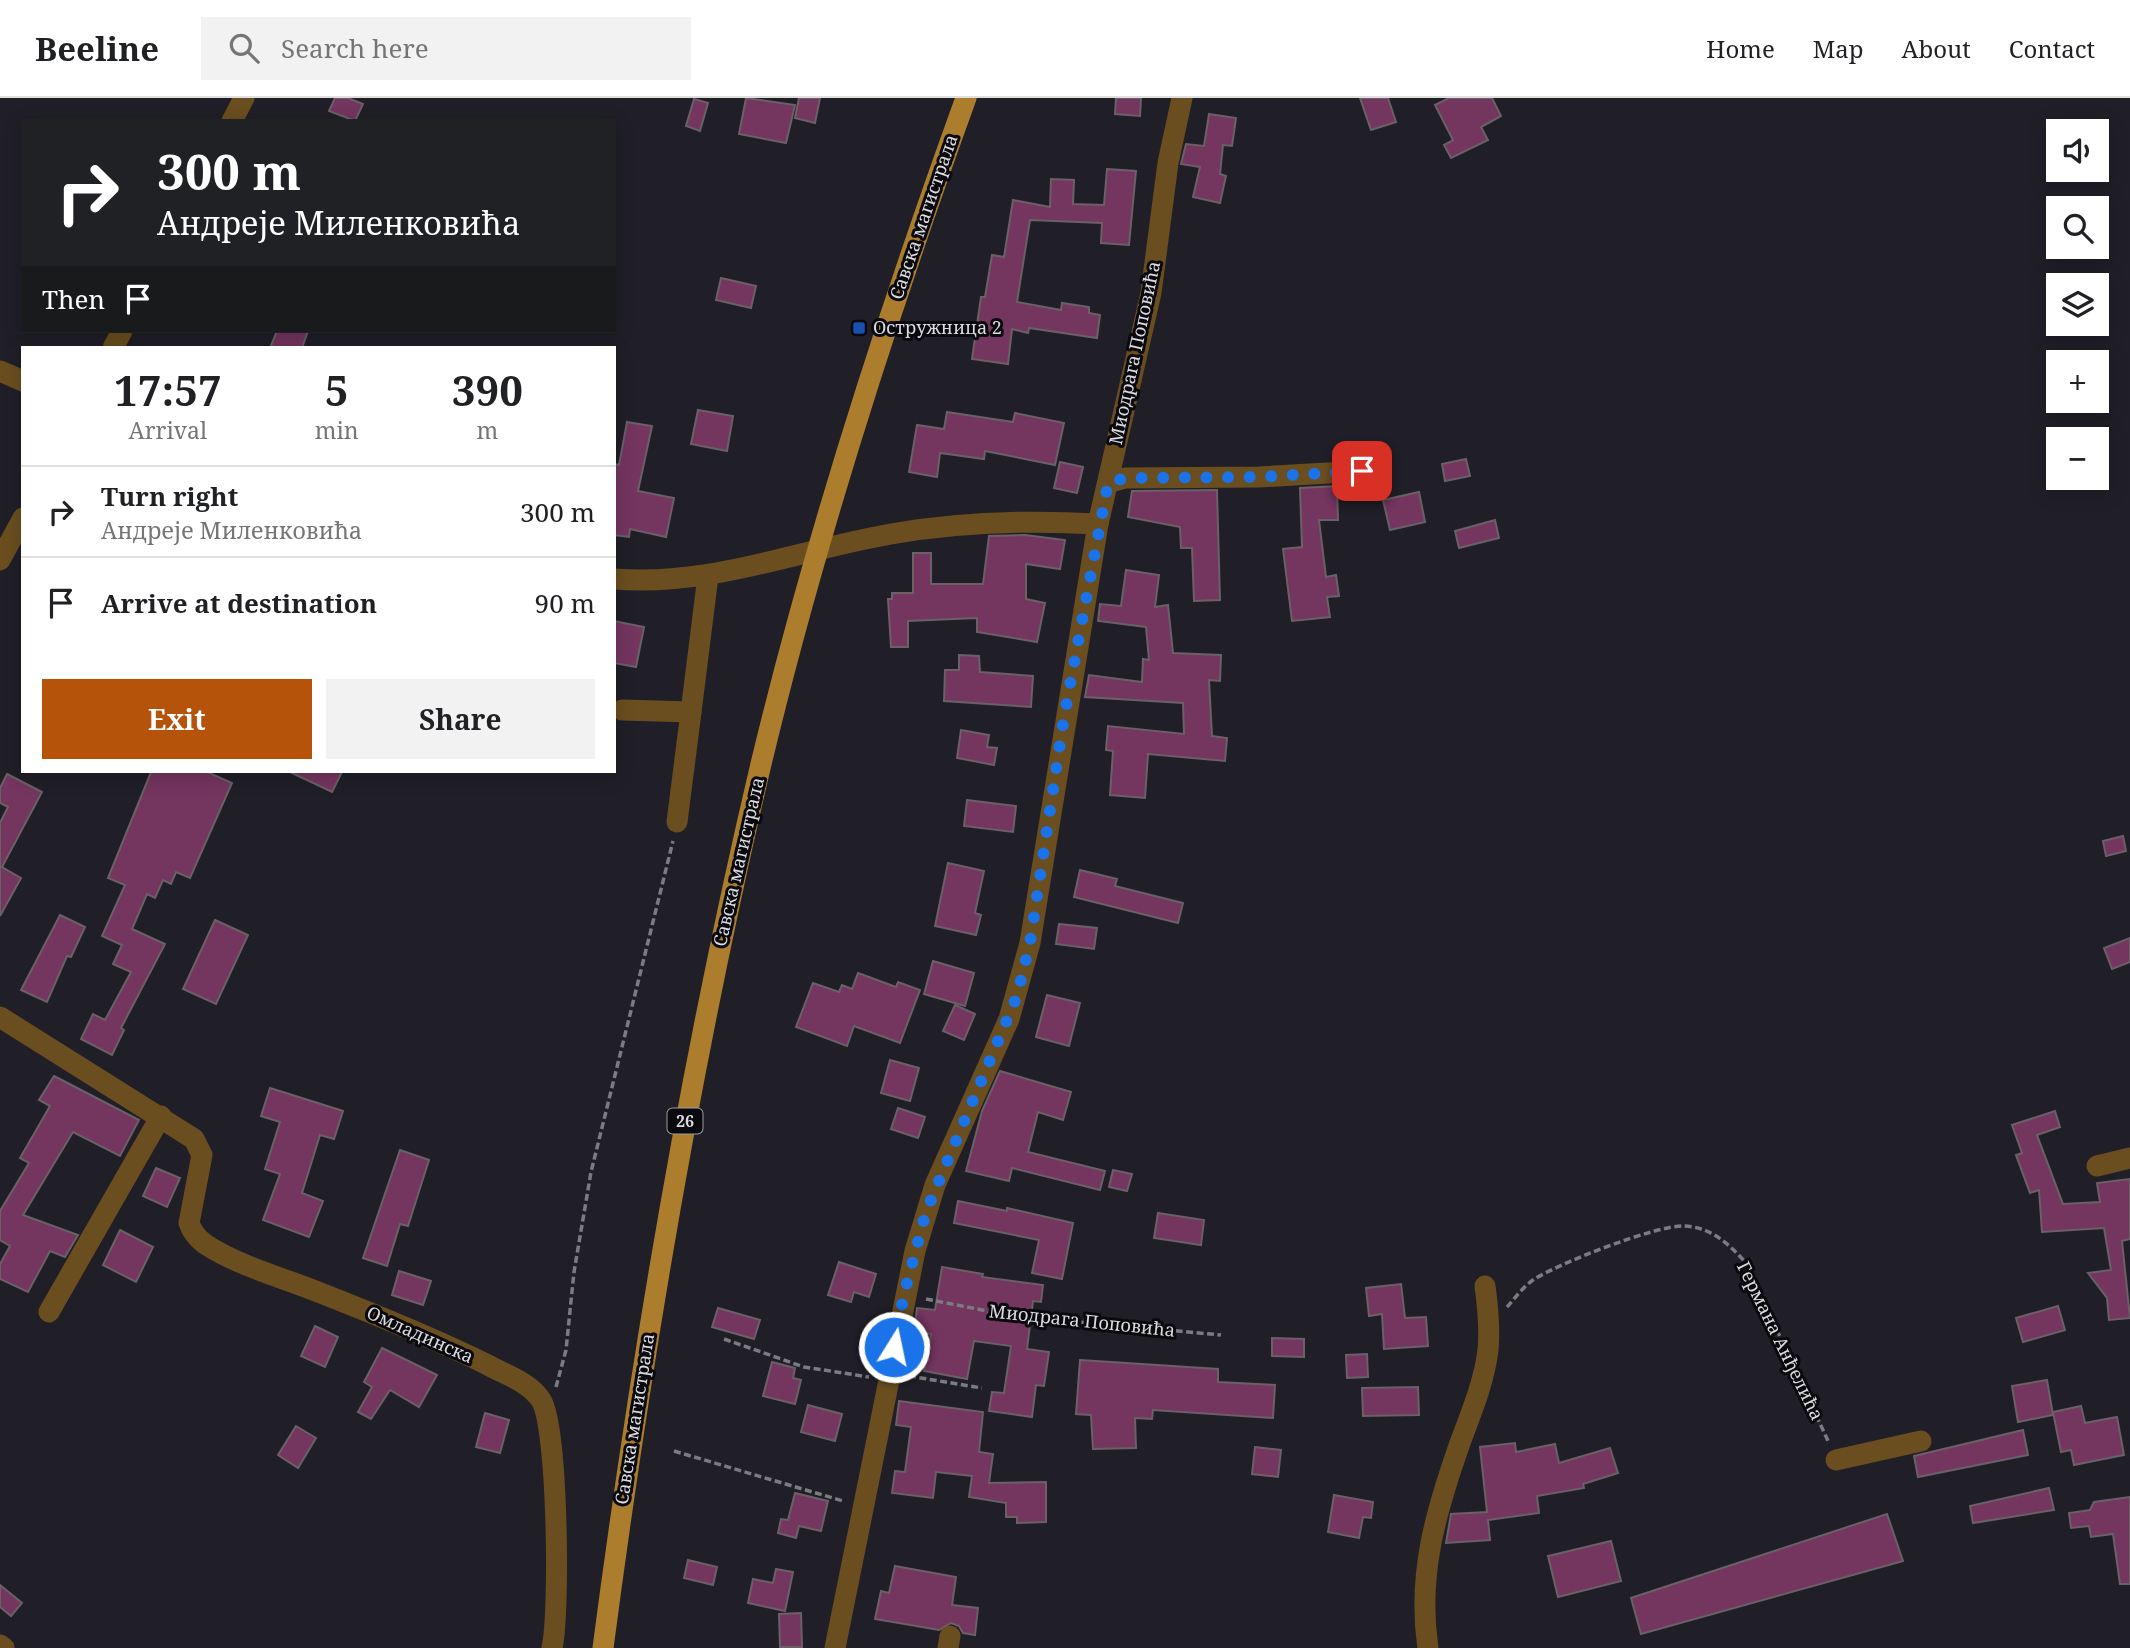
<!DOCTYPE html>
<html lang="en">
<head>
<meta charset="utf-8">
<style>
  body { margin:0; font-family:"Noto Serif",serif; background:#f2f2f2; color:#202124; height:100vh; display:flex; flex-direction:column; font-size:26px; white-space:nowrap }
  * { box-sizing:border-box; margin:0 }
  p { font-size:23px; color:#757577 }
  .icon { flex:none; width:38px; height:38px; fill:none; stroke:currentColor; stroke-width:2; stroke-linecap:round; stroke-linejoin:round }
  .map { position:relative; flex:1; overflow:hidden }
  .side { position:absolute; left:21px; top:248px; width:595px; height:427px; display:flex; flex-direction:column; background:#fff; border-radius:0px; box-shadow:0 4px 18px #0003 }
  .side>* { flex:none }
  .top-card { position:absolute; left:21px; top:21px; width:595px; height:214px; border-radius:0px; box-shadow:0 4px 18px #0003; background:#202124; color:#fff; overflow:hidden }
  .tools { position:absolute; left:2046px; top:21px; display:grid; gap:14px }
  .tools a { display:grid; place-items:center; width:63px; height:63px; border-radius:0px; background:#fff; box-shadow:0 4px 18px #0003; font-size:35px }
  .pin { position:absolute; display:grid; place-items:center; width:60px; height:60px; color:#fff; margin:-30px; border-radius:14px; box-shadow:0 4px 10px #0006 }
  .me { position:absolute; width:77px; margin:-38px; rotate:10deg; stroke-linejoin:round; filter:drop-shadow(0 0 5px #0008) }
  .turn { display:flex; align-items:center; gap:24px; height:147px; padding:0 21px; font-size:32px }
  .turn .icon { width:91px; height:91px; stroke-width:2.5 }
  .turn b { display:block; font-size:49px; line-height:60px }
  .then { display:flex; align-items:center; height:66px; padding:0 21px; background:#0003; gap:14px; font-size:26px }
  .eta { display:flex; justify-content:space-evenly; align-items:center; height:119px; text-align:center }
  .eta b { font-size:42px; font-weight:700; line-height:49px }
  .cta { display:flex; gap:14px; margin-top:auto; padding:14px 21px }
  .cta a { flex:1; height:80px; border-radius:0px; background:#b45309; color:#fff; font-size:28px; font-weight:700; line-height:80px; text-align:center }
  .cta a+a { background:#f2f2f2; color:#202124 }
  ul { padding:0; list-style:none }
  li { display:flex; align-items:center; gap:21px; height:91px; padding:0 21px; border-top:2px solid #e0e0e0 }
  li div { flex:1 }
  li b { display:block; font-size:26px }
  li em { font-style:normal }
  header { display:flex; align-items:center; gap:42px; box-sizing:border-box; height:98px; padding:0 35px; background:#fff; border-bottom:2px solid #e0e0e0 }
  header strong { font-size:33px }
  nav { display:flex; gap:38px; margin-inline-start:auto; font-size:24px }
  .search { width:490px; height:63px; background:#f2f2f2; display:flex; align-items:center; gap:18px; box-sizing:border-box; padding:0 24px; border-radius:0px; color:#757577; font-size:26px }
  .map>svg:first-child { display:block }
</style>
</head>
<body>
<header>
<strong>Beeline</strong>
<div class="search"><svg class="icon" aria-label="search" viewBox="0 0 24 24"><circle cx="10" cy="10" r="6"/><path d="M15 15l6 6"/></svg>Search here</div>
<nav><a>Home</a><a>Map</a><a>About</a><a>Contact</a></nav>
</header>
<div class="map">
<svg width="2130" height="1550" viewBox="0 0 2130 1550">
  <rect width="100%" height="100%" fill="#201f28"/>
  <g fill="#74355f" stroke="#6a6066" stroke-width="2">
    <path d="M 335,0 L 348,0 L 363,6 L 355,23 L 329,13 Z"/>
    <path d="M 746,0 L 795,7 L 786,45 L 739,36 Z"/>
    <path d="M 799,0 L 820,0 L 815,25 L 795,20 Z"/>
    <path d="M 1116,0 L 1141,0 L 1140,18 L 1115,16 Z"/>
    <path d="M 1360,0 L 1388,0 L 1396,24 L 1371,32 Z"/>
    <path d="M 1449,0 L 1492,0 L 1501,18 L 1481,29 L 1488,42 L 1451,60 L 1444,47 L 1453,42 L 1435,7 Z"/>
    <path d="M 694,1 L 708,5 L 700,33 L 686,28 Z"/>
    <path d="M 1209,16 L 1236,20 L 1232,48 L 1223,47 L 1220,76 L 1226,78 L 1220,105 L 1193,99 L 1200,69 L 1181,66 L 1186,46 L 1204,48 Z"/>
    <path d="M 1107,71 L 1136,73 L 1129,147 L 1101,145 L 1102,125 L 1030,122 L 1017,204 L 1061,212 L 1062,205 L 1089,209 L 1089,215 L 1100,217 L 1097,240 L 1029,230 L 1028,235 L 1012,231 L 1008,266 L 972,261 L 981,199 L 985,199 L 992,157 L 1004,159 L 1013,102 L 1050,109 L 1051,81 L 1074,82 L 1073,106 L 1104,107 Z"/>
    <path d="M 721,180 L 756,188 L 751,210 L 716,202 Z"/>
    <path d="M 277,233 L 308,233 L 302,250 L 270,250 Z"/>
    <path d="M 698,312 L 733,318 L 727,353 L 691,346 Z"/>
    <path d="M 947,314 L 1013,324 L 1015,315 L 1064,325 L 1055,367 L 985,353 L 984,361 L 940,355 L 937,379 L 909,374 L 917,327 L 944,331 Z"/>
    <path d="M 627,324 L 652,328 L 638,393 L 674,400 L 666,439 L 630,431 L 629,439 L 614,437 L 614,366 L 619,367 Z"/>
    <path d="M 1466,361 L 1470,378 L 1445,383 L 1442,366 Z"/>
    <path d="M 1060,364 L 1083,369 L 1077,395 L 1054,390 Z"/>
    <path d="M 1337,388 L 1338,422 L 1319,422 L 1326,479 L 1336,477 L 1339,498 L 1327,499 L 1330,519 L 1292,523 L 1283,451 L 1302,449 L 1300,390 Z"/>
    <path d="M 1217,392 L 1220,502 L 1194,503 L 1192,450 L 1181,450 L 1180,429 L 1128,419 L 1132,393 Z"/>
    <path d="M 1419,394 L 1425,424 L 1390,432 L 1383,402 Z"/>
    <path d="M 1495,422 L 1499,440 L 1459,450 L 1455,433 Z"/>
    <path d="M 1025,437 L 1065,442 L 1060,471 L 1026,466 L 1026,501 L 1045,505 L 1037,544 L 977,534 L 977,520 L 908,523 L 908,549 L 891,549 L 888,501 L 892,501 L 892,495 L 913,495 L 913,455 L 931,455 L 931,486 L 983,486 L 989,438 Z"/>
    <path d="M 1126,472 L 1159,477 L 1155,509 L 1168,507 L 1173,555 L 1221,557 L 1220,583 L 1209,582 L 1212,638 L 1227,640 L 1225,663 L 1148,656 L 1145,700 L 1110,697 L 1113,653 L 1106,652 L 1108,628 L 1184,636 L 1183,605 L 1085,599 L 1089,577 L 1142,584 L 1143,561 L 1149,562 L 1146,529 L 1098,523 L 1100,506 L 1121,508 Z"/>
    <path d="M 614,523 L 644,529 L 636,569 L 614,565 Z"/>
    <path d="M 959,557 L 979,558 L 980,574 L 1033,578 L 1031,609 L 944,603 L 945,572 L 959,572 Z"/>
    <path d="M 961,632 L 989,637 L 987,649 L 997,650 L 994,667 L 957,660 Z"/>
    <path d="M 151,674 L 207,674 L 232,685 L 190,780 L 176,774 L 171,786 L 163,782 L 155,800 L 147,796 L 132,831 L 165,846 L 121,930 L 124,932 L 112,957 L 81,941 L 93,916 L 105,922 L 131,874 L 113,866 L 122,847 L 102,838 L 125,787 L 108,780 Z"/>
    <path d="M 290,674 L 342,674 L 332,694 Z"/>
    <path d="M 7,676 L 42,694 L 2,769 L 21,780 L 0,818 L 0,725 L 8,709 L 0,705 L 0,690 Z"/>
    <path d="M 967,702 L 1016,708 L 1013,734 L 964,728 Z"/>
    <path d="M 2123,738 L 2126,753 L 2106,758 L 2103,743 Z"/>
    <path d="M 948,765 L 984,773 L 975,815 L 981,817 L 976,837 L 935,828 Z"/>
    <path d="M 1080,772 L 1117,781 L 1115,788 L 1183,805 L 1178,825 L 1074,799 Z"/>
    <path d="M 60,817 L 85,829 L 71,859 L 67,858 L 47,904 L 21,892 Z"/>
    <path d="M 215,822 L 248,837 L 216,906 L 183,891 Z"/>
    <path d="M 1059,826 L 1097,830 L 1094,851 L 1056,846 Z"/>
    <path d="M 2130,840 L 2130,864 L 2112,871 L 2104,850 Z"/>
    <path d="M 933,863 L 974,875 L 965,908 L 924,896 Z"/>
    <path d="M 858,875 L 896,889 L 898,884 L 920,892 L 900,945 L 854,928 L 847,948 L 796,929 L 813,885 L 839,894 L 842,887 L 852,891 Z"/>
    <path d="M 1047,897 L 1080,905 L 1069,948 L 1036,939 Z"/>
    <path d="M 955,907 L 975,916 L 964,942 L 943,933 Z"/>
    <path d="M 890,962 L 919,970 L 910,1003 L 881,995 Z"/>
    <path d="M 1000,973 L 1071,994 L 1063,1022 L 1038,1014 L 1028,1054 L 1105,1073 L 1100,1092 L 1012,1070 L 1009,1083 L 966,1073 L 982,1013 Z"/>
    <path d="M 54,978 L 139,1022 L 120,1058 L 73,1034 L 23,1117 L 78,1137 L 65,1159 L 50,1153 L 28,1194 L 0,1181 L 0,1166 L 10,1148 L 0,1142 L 0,1113 L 29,1065 L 20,1060 L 50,1008 L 39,1002 Z"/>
    <path d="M 270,990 L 343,1013 L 334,1041 L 320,1037 L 302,1095 L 323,1103 L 309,1139 L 263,1122 L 280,1076 L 265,1071 L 280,1024 L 261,1018 Z"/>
    <path d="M 898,1010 L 925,1019 L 918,1040 L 891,1031 Z"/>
    <path d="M 2055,1013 L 2060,1029 L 2037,1037 L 2063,1106 L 2100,1104 L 2097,1085 L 2130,1081 L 2130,1141 L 2122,1143 L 2130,1220 L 2109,1222 L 2107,1200 L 2088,1175 L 2111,1172 L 2104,1130 L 2042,1134 L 2039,1092 L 2030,1095 L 2016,1057 L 2022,1055 L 2012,1027 Z"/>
    <path d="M 400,1052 L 429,1062 L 408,1128 L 400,1126 L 387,1168 L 363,1160 Z"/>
    <path d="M 156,1070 L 180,1080 L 167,1109 L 143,1098 Z"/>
    <path d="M 1113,1072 L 1132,1076 L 1127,1093 L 1109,1089 Z"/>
    <path d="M 958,1103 L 1007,1113 L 1007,1110 L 1073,1125 L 1062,1181 L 1032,1175 L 1039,1142 L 954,1125 Z"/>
    <path d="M 1158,1115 L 1204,1122 L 1201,1147 L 1154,1140 Z"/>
    <path d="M 120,1132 L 153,1149 L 136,1184 L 103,1167 Z"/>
    <path d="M 839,1164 L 876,1176 L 869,1199 L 854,1194 L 851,1204 L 828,1197 Z"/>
    <path d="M 942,1169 L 983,1176 L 982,1179 L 1043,1187 L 1041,1204 L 1033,1203 L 1027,1251 L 1049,1254 L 1044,1288 L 1036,1287 L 1032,1319 L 989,1313 L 992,1294 L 1004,1295 L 1011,1248 L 974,1243 L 967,1281 L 924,1273 L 931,1236 L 914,1234 L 917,1210 L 935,1212 Z"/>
    <path d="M 399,1173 L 431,1183 L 423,1207 L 392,1197 Z"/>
    <path d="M 1401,1186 L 1405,1220 L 1426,1219 L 1428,1248 L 1384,1251 L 1382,1216 L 1369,1218 L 1366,1190 Z"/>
    <path d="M 2058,1208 L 2065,1232 L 2023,1244 L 2016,1220 Z"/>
    <path d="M 718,1210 L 760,1222 L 754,1241 L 712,1229 Z"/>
    <path d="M 315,1228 L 338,1239 L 325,1269 L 301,1258 Z"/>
    <path d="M 1272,1240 L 1304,1241 L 1304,1259 L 1272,1258 Z"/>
    <path d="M 382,1250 L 437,1277 L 419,1309 L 390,1292 L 371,1321 L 358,1314 L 372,1289 L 364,1284 Z"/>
    <path d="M 1367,1256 L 1368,1279 L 1347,1280 L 1346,1257 Z"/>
    <path d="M 1080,1262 L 1218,1271 L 1218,1284 L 1275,1287 L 1273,1320 L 1153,1312 L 1152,1321 L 1135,1320 L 1136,1350 L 1093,1351 L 1091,1317 L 1076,1316 Z"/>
    <path d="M 772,1264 L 795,1270 L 793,1280 L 801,1282 L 795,1306 L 763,1298 Z"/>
    <path d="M 2047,1282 L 2053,1317 L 2018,1324 L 2012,1288 Z"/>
    <path d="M 1418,1289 L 1419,1317 L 1363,1318 L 1362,1290 Z"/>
    <path d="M 899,1303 L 983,1314 L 979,1354 L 993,1356 L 989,1385 L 1046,1384 L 1046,1424 L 1017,1425 L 1017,1419 L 1006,1419 L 1006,1405 L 969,1399 L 972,1378 L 936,1374 L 933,1400 L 892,1395 L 895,1373 L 905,1374 L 911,1329 L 896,1327 Z"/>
    <path d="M 808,1307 L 842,1316 L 835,1343 L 801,1334 Z"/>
    <path d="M 2081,1308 L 2085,1325 L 2117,1319 L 2124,1357 L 2074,1367 L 2071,1352 L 2061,1354 L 2053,1314 Z"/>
    <path d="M 485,1315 L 509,1322 L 500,1355 L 476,1349 Z"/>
    <path d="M 296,1328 L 316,1340 L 298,1370 L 278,1357 Z"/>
    <path d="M 2023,1332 L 2028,1357 L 1918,1379 L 1914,1358 Z"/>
    <path d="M 1515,1345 L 1516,1354 L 1555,1346 L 1559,1365 L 1610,1350 L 1618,1375 L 1583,1386 L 1584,1390 L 1537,1398 L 1539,1415 L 1488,1422 L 1490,1442 L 1446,1445 L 1451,1416 L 1487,1414 L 1480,1349 Z"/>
    <path d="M 1255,1349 L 1281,1352 L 1278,1379 L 1252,1376 Z"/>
    <path d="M 2049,1390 L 2054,1412 L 1973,1425 L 1970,1408 Z"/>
    <path d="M 795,1395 L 828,1403 L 821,1433 L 799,1428 L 796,1440 L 778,1435 L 781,1421 L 788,1422 Z"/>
    <path d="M 1334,1397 L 1373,1404 L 1371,1420 L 1363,1419 L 1359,1440 L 1328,1434 Z"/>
    <path d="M 2130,1399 L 2130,1486 L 2120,1486 L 2113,1436 L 2091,1439 L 2089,1428 L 2071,1430 L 2069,1415 L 2090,1412 L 2094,1404 Z"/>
    <path d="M 1887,1416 L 1903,1463 L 1641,1536 L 1631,1500 Z"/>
    <path d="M 1611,1443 L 1621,1483 L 1558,1499 L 1548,1458 Z"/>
    <path d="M 688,1462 L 717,1469 L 713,1487 L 684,1480 Z"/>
    <path d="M 895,1468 L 956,1479 L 952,1507 L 978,1510 L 975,1537 L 963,1535 L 959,1528 L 951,1525 L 939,1532 L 875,1521 L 881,1493 L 889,1495 Z"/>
    <path d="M 776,1471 L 793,1474 L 785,1513 L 748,1505 L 753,1481 L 773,1485 Z"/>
    <path d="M 0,1487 L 22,1505 L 11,1518 L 0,1509 Z"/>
    <path d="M 801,1515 L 802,1549 L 780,1549 L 779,1516 Z"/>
  </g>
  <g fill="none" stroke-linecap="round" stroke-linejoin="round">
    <g stroke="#7b7b83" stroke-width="3.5" stroke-dasharray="7 3.5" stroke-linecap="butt">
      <path d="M 926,1201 L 1013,1218 L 1221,1237"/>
      <path d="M 1507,1209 C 1515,1200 1523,1189 1533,1182 C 1557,1166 1656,1127 1684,1128 C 1711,1129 1729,1146 1746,1165 L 1829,1345"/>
      <path d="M 724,1241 L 804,1269 L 869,1279"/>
      <path d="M 909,1278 L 982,1290"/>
      <path d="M 556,1289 L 566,1252 L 574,1174 L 591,1074 L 673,743"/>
      <path d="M 674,1353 L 843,1403"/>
    </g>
    <g stroke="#6a4e1f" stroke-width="21">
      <path d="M 232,23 L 244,0"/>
      <path d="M 113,250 L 122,233"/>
      <path d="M 0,273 L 23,283"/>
      <path d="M 1108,385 L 1125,380 L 1259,379 L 1362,373"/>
      <path d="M 0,462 L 23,420"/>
      <path d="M 614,481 C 710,489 798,452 891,436 C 959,424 1029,422 1098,426"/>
      <path d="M 622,612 L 691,614 L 708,478"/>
      <path d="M 677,724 L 691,614"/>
      <path d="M 0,919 L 194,1041 L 202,1057 L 189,1125 C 192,1134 197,1140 205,1146 C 237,1167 277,1178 313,1192 C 372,1215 432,1239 488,1267 C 506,1277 529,1284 541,1302 C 558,1328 560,1515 552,1550"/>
      <path d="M 2097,1068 L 2130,1060"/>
      <path d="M 49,1214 L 161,1018"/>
      <path d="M 1836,1362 L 1921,1343"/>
      <path d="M 0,1547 L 4,1550"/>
      <path d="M 835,1550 L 915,1153 L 935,1087 L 1009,921 L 1030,845 L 1098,426 L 1151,195 L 1168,65 L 1182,0"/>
      <path d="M 948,1550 L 950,1538"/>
      <path d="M 1428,1550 C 1417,1477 1436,1413 1460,1345 C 1471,1315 1484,1285 1488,1252 C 1490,1231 1488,1210 1485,1188"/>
    </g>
    <path stroke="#ab7d2c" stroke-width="21" d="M 603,1550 C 642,1253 692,958 761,666 C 815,441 887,218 966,0"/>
  </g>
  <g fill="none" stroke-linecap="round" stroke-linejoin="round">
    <path stroke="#1a73e8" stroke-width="12" stroke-dasharray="0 21.6" d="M 894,1249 L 904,1196 L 926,1114 L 1017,898 L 1030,845 L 1064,619 L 1108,385 L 1125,380 L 1259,379 L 1362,373"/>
  </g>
  <rect fill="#1a4fb4" stroke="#0a0a0e" stroke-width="2.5" x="852" y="223" width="14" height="14" rx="3.5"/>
  <g text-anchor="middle" stroke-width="6" stroke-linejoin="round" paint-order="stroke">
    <rect fill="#0a0a0e" stroke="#9c9ca1" stroke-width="2" x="667.5" y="1010.5" width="35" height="25" rx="5"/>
    <g font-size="16" font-weight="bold" fill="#dadae0">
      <text x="685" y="1029">26</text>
    </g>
    <g font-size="18" fill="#dadae0" stroke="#0a0a0e">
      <text transform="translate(924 119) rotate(-71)" y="6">Савска магистрала</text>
      <text transform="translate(1135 255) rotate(-78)" y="6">Миодрага Поповића</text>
      <text transform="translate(739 764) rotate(-77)" y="6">Савска магистрала</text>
      <text transform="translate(1082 1223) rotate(6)" y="6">Миодрага Поповића</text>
      <text transform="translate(420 1237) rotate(24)" y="6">Омладинска</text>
      <text transform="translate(1780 1243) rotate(64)" y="6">Германа Анђелића</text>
      <text transform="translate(635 1321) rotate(-81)" y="6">Савска магистрала</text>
    </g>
    <g font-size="18" fill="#dadae0" stroke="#0a0a0e" text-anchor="start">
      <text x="873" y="236">Остружница 2</text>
    </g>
  </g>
</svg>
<div class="tools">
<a><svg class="icon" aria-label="sound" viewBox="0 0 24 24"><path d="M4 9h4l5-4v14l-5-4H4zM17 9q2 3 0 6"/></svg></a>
<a><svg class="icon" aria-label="search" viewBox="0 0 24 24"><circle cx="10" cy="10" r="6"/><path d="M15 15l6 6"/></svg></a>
<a><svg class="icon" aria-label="layers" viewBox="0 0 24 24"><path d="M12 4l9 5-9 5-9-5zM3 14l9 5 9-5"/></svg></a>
<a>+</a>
<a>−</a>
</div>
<div class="pin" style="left:1362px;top:373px;background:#d93025"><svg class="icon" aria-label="arrive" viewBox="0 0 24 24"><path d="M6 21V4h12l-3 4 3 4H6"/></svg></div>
<svg class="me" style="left:894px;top:1249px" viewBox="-20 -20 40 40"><circle r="17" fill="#1a73e8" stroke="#fff" stroke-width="3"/><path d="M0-11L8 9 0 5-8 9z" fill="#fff"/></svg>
<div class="top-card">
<div class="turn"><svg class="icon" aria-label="right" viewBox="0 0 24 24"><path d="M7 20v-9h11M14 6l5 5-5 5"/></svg><div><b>300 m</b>Андреје Миленковића</div></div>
<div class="then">Then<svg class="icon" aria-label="arrive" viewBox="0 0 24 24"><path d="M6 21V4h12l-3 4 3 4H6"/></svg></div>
</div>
<section class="side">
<div class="eta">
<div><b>17:57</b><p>Arrival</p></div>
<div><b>5</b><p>min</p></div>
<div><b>390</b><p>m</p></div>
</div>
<ul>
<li><svg class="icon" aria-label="right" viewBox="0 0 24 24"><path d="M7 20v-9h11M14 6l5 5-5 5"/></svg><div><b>Turn right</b><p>Андреје Миленковића</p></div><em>300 m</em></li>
<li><svg class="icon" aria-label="arrive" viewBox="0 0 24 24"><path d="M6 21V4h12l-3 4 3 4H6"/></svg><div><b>Arrive at destination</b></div><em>90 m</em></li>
</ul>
<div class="cta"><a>Exit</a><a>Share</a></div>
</section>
</div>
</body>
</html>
